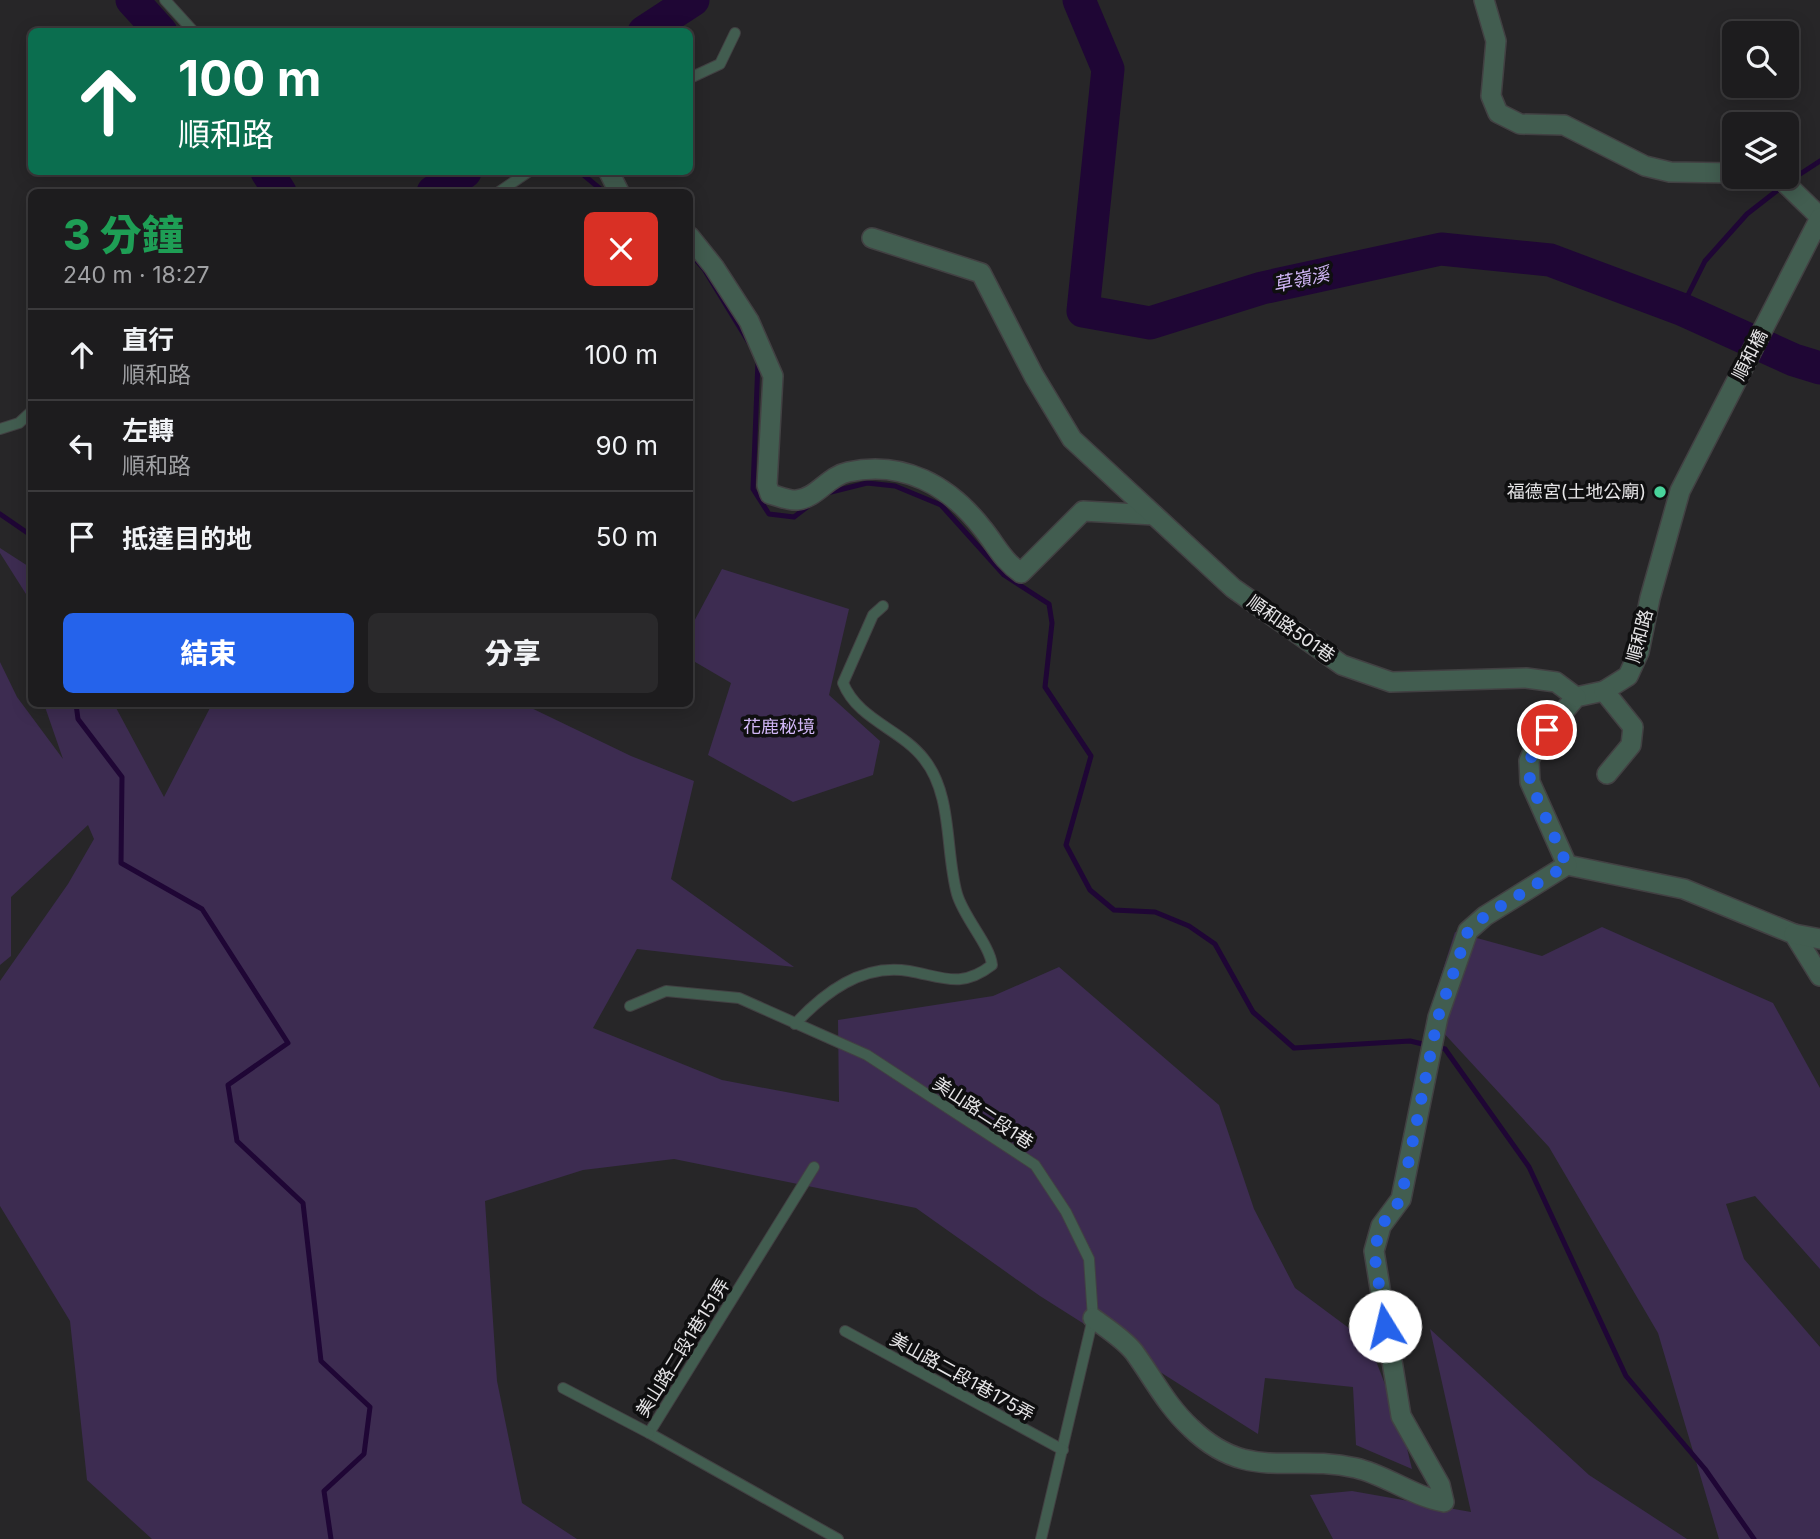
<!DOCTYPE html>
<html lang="zh-TW">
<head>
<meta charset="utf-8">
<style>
  body { margin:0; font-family:Inter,"Noto Sans TC",sans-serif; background:#2a292b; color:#f1f3f6; height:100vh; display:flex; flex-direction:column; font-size:26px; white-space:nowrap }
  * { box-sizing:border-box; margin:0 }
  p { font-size:23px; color:#a0a1a4 }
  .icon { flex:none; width:38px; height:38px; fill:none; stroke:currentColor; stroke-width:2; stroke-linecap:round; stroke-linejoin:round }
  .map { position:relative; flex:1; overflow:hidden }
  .details { position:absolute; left:28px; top:189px; width:665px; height:518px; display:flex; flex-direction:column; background:#1d1c1e; border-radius:10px; box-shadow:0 4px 18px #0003,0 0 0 2px #3b3a3c }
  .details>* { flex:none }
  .banner { position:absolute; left:28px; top:28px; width:665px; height:147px; border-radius:10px; box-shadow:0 4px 18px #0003,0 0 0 2px #3b3a3c; background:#0b6e4f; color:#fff; overflow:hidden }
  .fabs { position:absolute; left:1722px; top:21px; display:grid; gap:14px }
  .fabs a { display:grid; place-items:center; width:77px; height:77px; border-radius:10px; background:#1d1c1e; box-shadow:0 4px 18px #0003,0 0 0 2px #3b3a3c; font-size:35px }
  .pin { position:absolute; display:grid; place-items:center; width:60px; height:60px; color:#fff; margin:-30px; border:4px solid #fff; border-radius:50%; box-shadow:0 2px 7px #0007 }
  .me { position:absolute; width:77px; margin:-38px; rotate:351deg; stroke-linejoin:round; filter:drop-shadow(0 0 5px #0008) }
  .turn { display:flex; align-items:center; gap:24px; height:147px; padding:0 35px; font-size:32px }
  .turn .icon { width:91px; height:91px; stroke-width:2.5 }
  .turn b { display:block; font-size:49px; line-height:60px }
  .round { display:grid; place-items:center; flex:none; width:74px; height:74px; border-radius:10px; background:#2a292b }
  .summary { display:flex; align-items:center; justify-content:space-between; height:119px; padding:0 35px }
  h1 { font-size:42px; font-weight:800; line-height:52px; color:#1e9e55 }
  .action { display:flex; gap:14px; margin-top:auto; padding:14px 35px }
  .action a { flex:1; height:80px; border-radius:10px; background:#2563eb; color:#fff; font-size:28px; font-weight:800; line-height:80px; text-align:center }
  .action a+a { background:#2a292b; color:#f1f3f6 }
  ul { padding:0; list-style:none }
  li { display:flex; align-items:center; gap:21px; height:91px; padding:0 35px; border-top:2px solid #3b3a3c }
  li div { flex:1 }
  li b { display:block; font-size:26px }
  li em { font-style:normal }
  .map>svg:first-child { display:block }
</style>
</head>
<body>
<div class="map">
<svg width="1820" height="1539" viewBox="0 0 1820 1539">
  <rect width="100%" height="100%" fill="#272628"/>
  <g fill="#3d2c51">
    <path d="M 0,548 L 31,568 L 31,627 L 26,594 L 0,553 Z"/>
    <path d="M 722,569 L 849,609 L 829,695 L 880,741 L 873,775 L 793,802 L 708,755 L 731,683 L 690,659 L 690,629 Z"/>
    <path d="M 0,662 L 17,697 L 63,759 L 44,704 L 114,704 L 164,797 L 212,704 L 523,704 L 631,756 L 694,781 L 671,879 L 794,967 L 637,949 L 593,1028 L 722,1080 L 839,1102 L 838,1020 L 993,996 L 1059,967 L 1219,1105 L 1254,1209 L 1295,1288 L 1369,1343 L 1402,1428 L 1412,1469 L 1356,1445 L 1353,1387 L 1265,1378 L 1258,1434 L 1040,1296 L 916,1208 L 674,1159 L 583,1170 L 485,1201 L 497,1381 L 522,1503 L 577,1539 L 152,1539 L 87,1480 L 70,1321 L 0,1206 L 0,981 L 68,884 L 94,839 L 88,825 L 11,897 L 11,956 L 0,965 Z"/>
    <path d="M 1602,927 L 1773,1003 L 1820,1088 L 1820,1269 L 1755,1196 L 1726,1204 L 1744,1259 L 1820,1347 L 1820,1539 L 1719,1539 L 1658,1333 L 1549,1147 L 1428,1016 L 1455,932 L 1542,956 Z"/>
    <path d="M 1430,1329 L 1589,1475 L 1687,1539 L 1333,1539 L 1310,1495 L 1352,1491 L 1471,1512 Z"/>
  </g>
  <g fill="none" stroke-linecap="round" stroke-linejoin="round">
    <g stroke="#1f0635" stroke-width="5">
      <path d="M 580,172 L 604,192"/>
      <path d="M 1794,178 L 1820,161"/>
      <path d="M 690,253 L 704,269 L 751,346"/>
      <path d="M 1681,309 L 1705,261 L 1747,214 L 1779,189"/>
      <path d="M 758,361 L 753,489 L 769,514 L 794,517 L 811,504"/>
      <path d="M 827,493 L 867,483 L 895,486 L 941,505 L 1004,575 L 1049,604 L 1052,623 L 1045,687 L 1091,756 L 1066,845 L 1090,890 L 1114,910 L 1155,912 L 1189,926 L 1215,944 L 1253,1012 L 1294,1048 L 1410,1041 L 1427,1045"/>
      <path d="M 0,514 L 32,536"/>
      <path d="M 76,704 L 78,719 L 122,777 L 121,863 L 202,909 L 288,1043 L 228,1085 L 237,1141 L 303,1203 L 321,1361 L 370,1407 L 364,1454 L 324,1491 L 331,1539"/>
      <path d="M 1437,1047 L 1445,1049 L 1529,1167 L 1626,1376 L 1705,1469 L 1754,1539"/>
    </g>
    <g stroke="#1f0635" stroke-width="33">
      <path d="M 132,0 L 161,32"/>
      <path d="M 1079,0 L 1108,69 L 1083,311 L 1150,323 L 1262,288 L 1441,249 L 1550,260 L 1681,309 L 1794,360 L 1820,368"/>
      <path d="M 644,32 L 693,0"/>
      <path d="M 267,172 L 280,192"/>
      <path d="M 433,192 L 465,172"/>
    </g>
    <defs>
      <g id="lane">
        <path d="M 165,0 L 194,32"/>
        <path d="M 690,78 L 720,64 L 735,33"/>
        <path d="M 499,192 L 528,172"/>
        <path d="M 0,429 L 19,423 L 32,411"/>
        <path d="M 630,1006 L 666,991 L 739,998 L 867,1055 L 1035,1165 L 1066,1212 L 1089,1259 L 1093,1318 L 1041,1539"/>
        <path d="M 795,1024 C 824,993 862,963 909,971 C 943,977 961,989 992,965 C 990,945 964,918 957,894 C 945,851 953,795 924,759 C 901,729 858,720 843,683 L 873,615 L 883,606"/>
        <path d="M 814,1167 L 649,1433 L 838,1539"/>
        <path d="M 845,1331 L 1063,1450"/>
        <path d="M 563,1388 L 649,1433"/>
      </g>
      <g id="street">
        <path d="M 1484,0 L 1496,41 L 1491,96 L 1498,113 L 1520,124 L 1564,125 L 1645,166 L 1670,172 L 1734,173"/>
        <path d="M 609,172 L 619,192"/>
        <path d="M 1779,177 L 1820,217"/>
        <path d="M 1820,218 L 1680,491 L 1650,598 L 1639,652 L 1628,676 L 1604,691 L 1576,697 L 1536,744 L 1529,761 L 1530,782 L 1567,865 L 1684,889 L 1794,934 L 1820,976"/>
        <path d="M 690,237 L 714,267 L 749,321 L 773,376 L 767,485 L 770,494 C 778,496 789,501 797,500 C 817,498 828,476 848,472 C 903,460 949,485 983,529 C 996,545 1003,561 1021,573 L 1083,511 L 1154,515"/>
        <path d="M 872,238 L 981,273 L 1034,376 L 1072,439 L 1233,588 L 1342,665 L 1391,682 L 1526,678 L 1556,682 L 1576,697"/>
        <path d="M 1604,691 L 1633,727 L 1631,745 L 1607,774"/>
        <path d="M 1794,934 L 1820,939"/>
        <path d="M 1093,1318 C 1106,1328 1124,1339 1134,1352 C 1153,1378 1167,1406 1191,1428 C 1248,1483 1290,1453 1356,1468 C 1386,1475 1412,1496 1444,1502 L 1440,1485 L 1401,1416 L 1374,1251 L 1381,1226 L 1401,1199 L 1438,1017 L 1468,931 L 1485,916 L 1567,865"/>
      </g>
    </defs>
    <use href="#lane" stroke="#424143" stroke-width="12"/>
    <use href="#street" stroke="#424143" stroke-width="22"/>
    <use href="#lane" stroke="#425d50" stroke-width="10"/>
    <use href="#street" stroke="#425d50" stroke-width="19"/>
  </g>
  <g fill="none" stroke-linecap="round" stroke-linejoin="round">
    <path stroke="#2563eb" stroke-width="12" stroke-dasharray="0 21.6" d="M 1385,1326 L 1374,1251 L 1381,1226 L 1401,1199 L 1438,1017 L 1468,931 L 1485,916 L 1567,865 L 1530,782 L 1529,761 L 1547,730"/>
  </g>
  <circle fill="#49d49c" stroke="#0f0f10" stroke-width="2.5" cx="1660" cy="492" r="7"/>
  <g text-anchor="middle" stroke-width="7" stroke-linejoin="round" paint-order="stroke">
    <g font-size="18" fill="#e6e5e7" stroke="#0f0f10">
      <text transform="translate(1750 355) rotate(-63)" y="6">順和橋</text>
      <text transform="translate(1291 629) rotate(35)" y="6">順和路501巷</text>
      <text transform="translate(1640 636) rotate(-75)" y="6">順和路</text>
      <text transform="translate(983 1113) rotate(33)" y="6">美山路二段1巷</text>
      <text transform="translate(683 1348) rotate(-58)" y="6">美山路二段1巷151弄</text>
      <text transform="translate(962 1377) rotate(29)" y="6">美山路二段1巷175弄</text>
    </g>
    <g font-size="18" fill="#e6e5e7" stroke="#0f0f10" text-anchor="end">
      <text x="1646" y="498">福德宮(土地公廟)</text>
    </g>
    <g font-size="18" fill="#d2b7f7" stroke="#0f0f10">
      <text x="779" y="733">花鹿秘境</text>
    </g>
    <g font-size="19" font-style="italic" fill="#cfb4f4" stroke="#0f0f10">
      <text transform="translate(1301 279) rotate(-12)" y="7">草嶺溪</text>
    </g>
  </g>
</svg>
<div class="fabs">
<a><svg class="icon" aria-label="search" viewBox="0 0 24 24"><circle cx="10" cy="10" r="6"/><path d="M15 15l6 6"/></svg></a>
<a><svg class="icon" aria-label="layers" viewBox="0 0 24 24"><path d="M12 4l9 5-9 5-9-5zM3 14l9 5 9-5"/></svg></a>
</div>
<div class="pin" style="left:1547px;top:730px;background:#d93025"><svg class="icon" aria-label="arrive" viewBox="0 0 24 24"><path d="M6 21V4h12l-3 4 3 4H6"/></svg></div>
<svg class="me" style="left:1385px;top:1326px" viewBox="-20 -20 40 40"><circle r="19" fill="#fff"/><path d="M0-13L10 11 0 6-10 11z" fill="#2563eb"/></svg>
<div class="banner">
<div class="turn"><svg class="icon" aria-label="ahead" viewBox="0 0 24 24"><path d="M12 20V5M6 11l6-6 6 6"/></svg><div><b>100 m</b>順和路</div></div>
</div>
<section class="details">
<div class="summary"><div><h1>3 分鐘</h1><p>240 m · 18:27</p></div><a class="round" style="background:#d93025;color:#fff"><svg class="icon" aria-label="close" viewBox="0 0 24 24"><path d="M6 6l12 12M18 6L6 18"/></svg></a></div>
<ul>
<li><svg class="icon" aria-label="ahead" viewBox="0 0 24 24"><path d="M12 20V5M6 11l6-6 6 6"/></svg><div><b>直行</b><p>順和路</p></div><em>100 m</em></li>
<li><svg class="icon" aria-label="left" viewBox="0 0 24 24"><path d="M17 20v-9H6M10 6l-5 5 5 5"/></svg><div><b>左轉</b><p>順和路</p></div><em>90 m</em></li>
<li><svg class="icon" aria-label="arrive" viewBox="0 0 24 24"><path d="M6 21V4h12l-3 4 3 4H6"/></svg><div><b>抵達目的地</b></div><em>50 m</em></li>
</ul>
<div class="action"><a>結束</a><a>分享</a></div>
</section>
</div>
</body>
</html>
